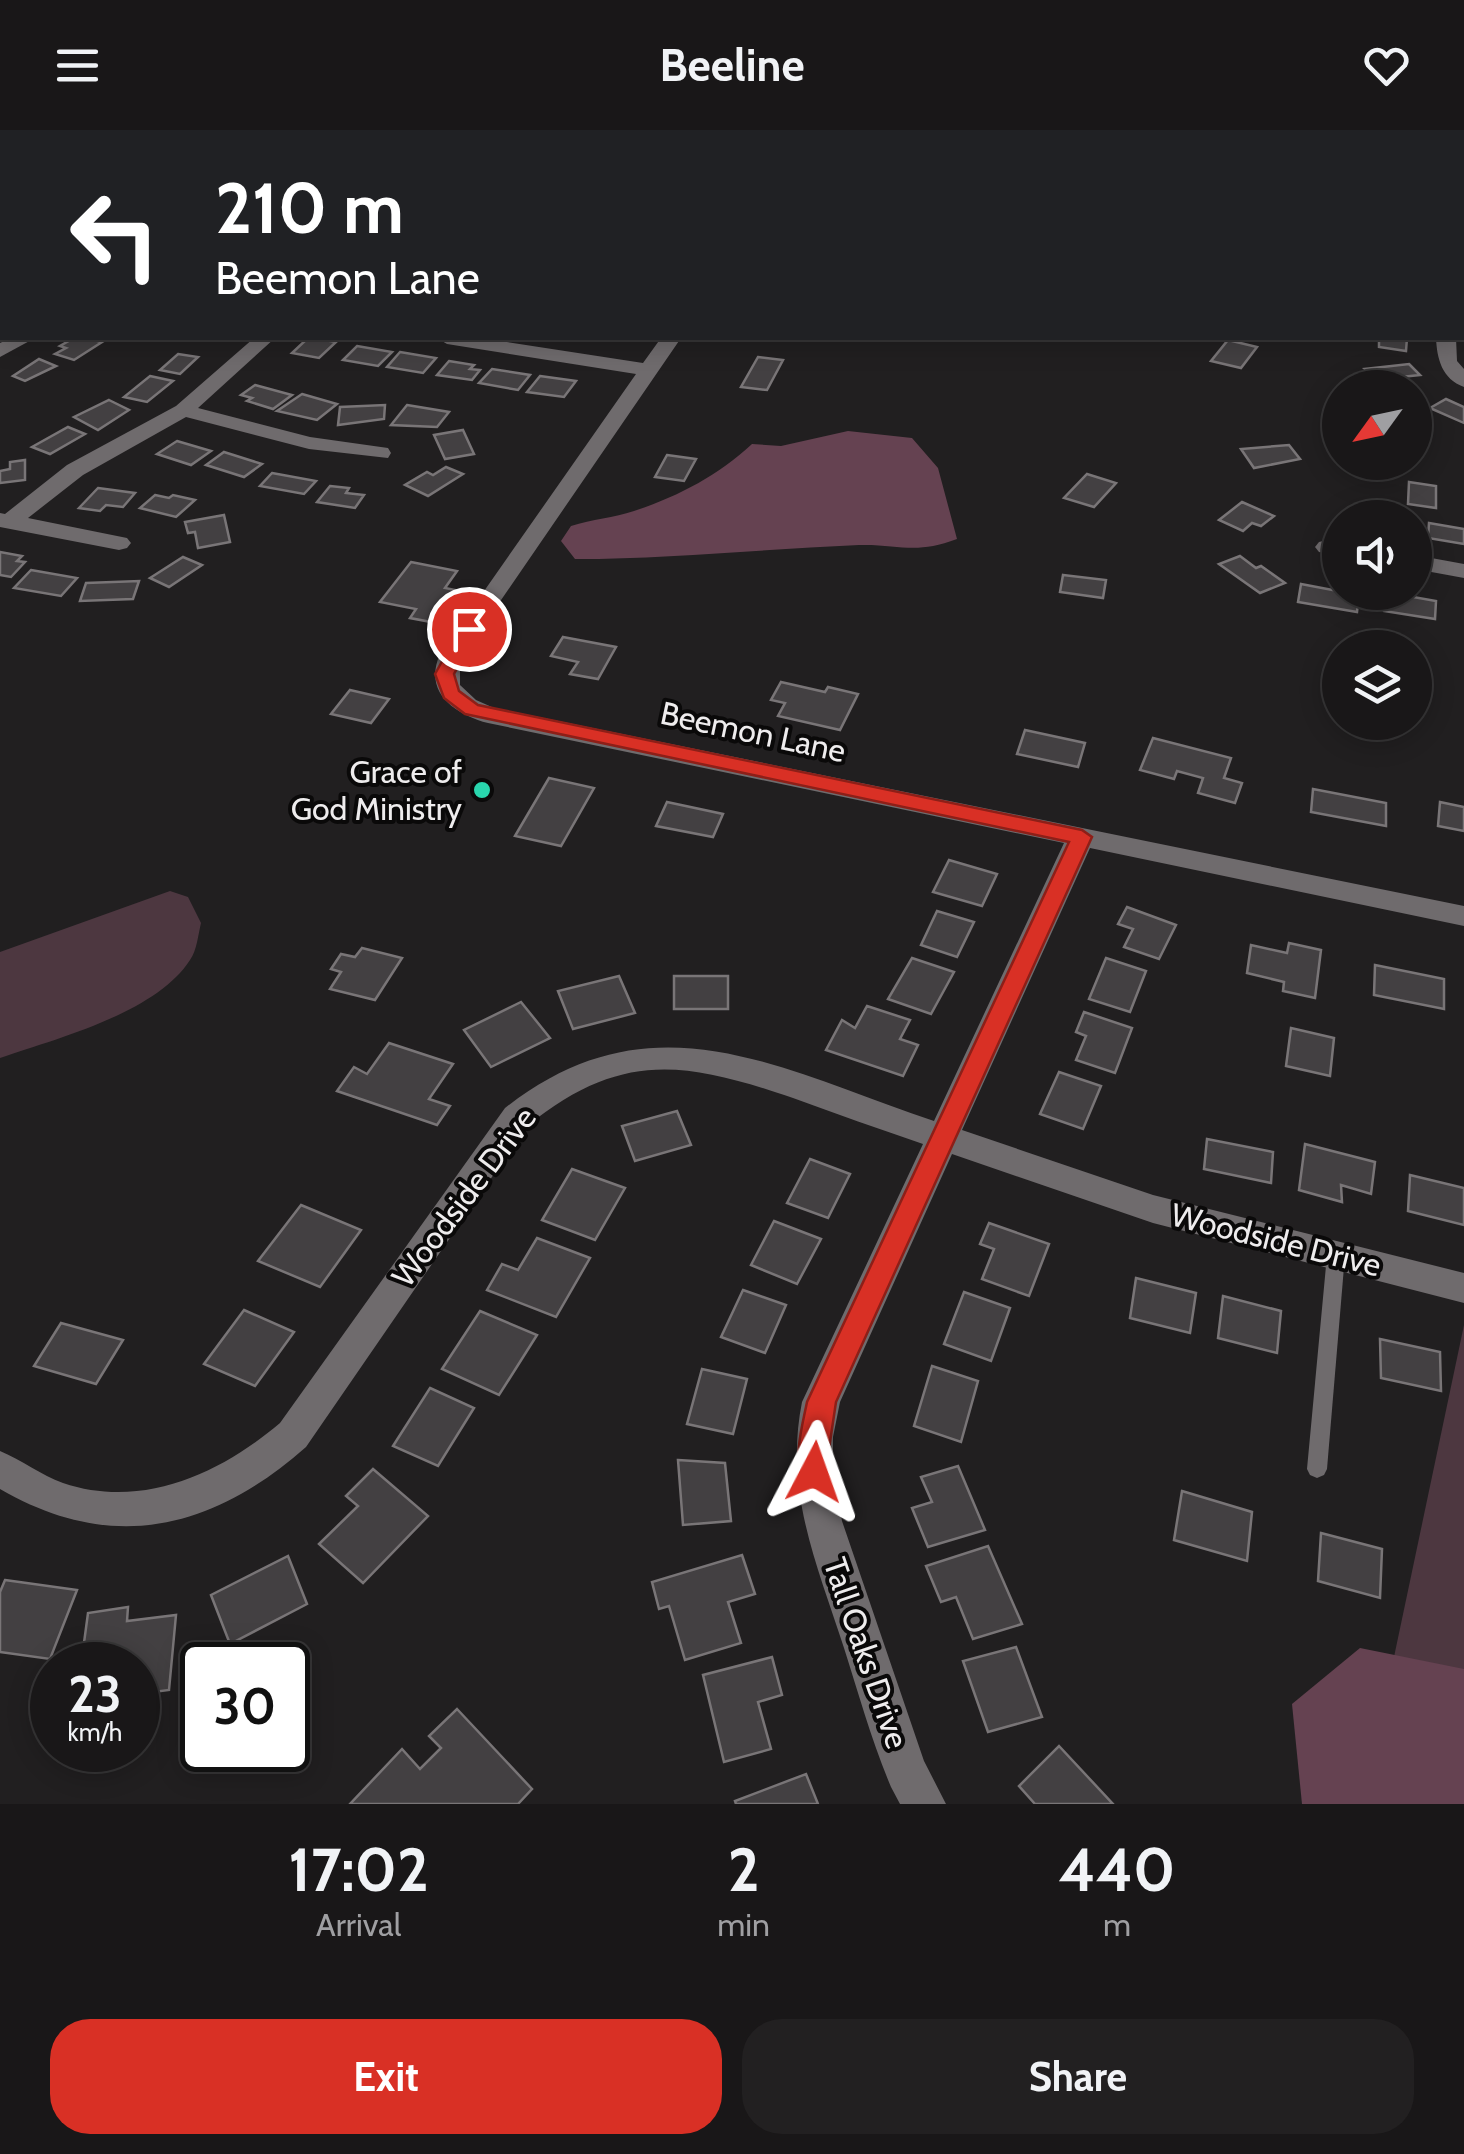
<!DOCTYPE html>
<html lang="en">
<head>
<meta charset="utf-8">
<style>
  body { margin:0; font-family:Cabin,sans-serif; background:#222021; color:#f1f3f6; height:100vh; display:flex; flex-direction:column; font-size:38px; white-space:nowrap }
  * { box-sizing:border-box; margin:0 }
  p { font-size:32px; color:#9f9fa2 }
  .icon { flex:none; width:55px; height:55px; fill:none; stroke:currentColor; stroke-width:2; stroke-linecap:round; stroke-linejoin:round }
  .map { position:relative; height:1674px; overflow:hidden }
  .drawer { display:flex; flex-direction:column; background:#191718; flex:1 }
  .drawer>* { flex:none }
  .guide { position:absolute; left:0px; top:0px; width:1465px; height:210px; box-shadow:0 5px 25px #0003,0 0 0 2px #373637; background:#202124; color:#fff; overflow:hidden }
  .needle { width:65px; rotate:237deg }
  .controls { position:absolute; left:1322px; top:240px; display:grid; gap:20px }
  .controls a { display:grid; place-items:center; width:110px; height:110px; border-radius:50%; background:#191718; box-shadow:0 5px 25px #0003,0 0 0 2px #373637; font-size:50px }
  .speed { position:absolute; left:30px; top:1512px; display:flex; gap:20px; font-size:50px; font-weight:700; text-align:center }
  .speed>* { display:grid; place-content:center; width:130px; height:130px; border-radius:50%; background:#191718; box-shadow:0 5px 25px #0003,0 0 0 2px #373637; line-height:1 }
  .speed small { font-size:25px; font-weight:400 }
  .speed .limit { border:5px solid #111; border-radius:15px; background:#fff; color:#111 }
  .pin { position:absolute; display:grid; place-items:center; width:85px; height:85px; color:#fff; margin:-42px; border:5px solid #fff; border-radius:50%; box-shadow:0 2px 10px #0007 }
  .me { position:absolute; width:110px; margin:-55px; rotate:4deg; stroke-linejoin:round; filter:drop-shadow(0 0 8px #0008) }
  .turn { display:flex; align-items:center; gap:35px; height:210px; padding:0 50px; font-size:45px }
  .turn .icon { width:130px; height:130px; stroke-width:2.5 }
  .turn b { display:block; font-size:70px; line-height:85px }
  .eta { display:flex; justify-content:space-evenly; align-items:center; height:170px; text-align:center }
  .eta b { font-size:60px; font-weight:800; line-height:70px }
  .primary-button { display:flex; gap:20px; margin-top:auto; padding:20px 50px }
  .primary-button a { flex:1; height:115px; border-radius:40px; background:#d93025; color:#fff; font-size:40px; font-weight:800; line-height:115px; text-align:center }
  .primary-button a+a { background:#222021; color:#f1f3f6 }
  header { display:flex; justify-content:space-between; align-items:center; height:130px; padding:0 50px; background:#191718; font-size:45px; font-weight:800 }
  .map>svg:first-child { display:block }
</style>
</head>
<body>
<header><svg class="icon" aria-label="menu" viewBox="0 0 24 24"><path d="M4 6h16M4 12h16M4 18h16"/></svg>Beeline<svg class="icon" aria-label="heart" viewBox="0 0 24 24"><path d="M12 20l-8-8c-3-5 5-10 8-4 3-6 11-1 8 4z"/></svg></header>
<div class="map">
<svg width="1464" height="1674" viewBox="0 0 1464 1674">
  <rect width="100%" height="100%" fill="#211f20"/>
  <g fill="#4d3740">
    <path d="M 170,761 L 188,767 L 201,793 C 198,805 197,820 190,830 C 156,883 58,908 0,928 L 0,822 Z"/>
    <path d="M 1464,1195 L 1464,1674 L 1363,1674 Z"/>
  </g>
  <g fill="#654251">
    <path d="M 848,301 L 912,308 L 938,338 L 957,409 C 915,425 900,414 859,415 C 764,419 670,429 575,429 L 561,411 L 571,396 C 592,389 614,388 634,381 C 679,366 717,346 752,314 L 781,316 Z"/>
    <path d="M 1360,1518 L 1464,1539 L 1464,1674 L 1302,1674 L 1292,1574 Z"/>
  </g>
  <g fill="#434042" stroke="#797577" stroke-width="2.5">
    <path d="M 74,208 L 84,208 L 102,212 L 74,230 L 55,224 L 66,218 L 60,216 Z"/>
    <path d="M 308,208 L 313,208 L 336,212 L 319,228 L 292,223 Z"/>
    <path d="M 1379,208 L 1407,208 L 1406,221 L 1379,217 Z"/>
    <path d="M 1228,210 L 1257,217 L 1241,238 L 1211,231 Z"/>
    <path d="M 357,216 L 392,222 L 378,236 L 343,230 Z"/>
    <path d="M 400,222 L 436,228 L 423,243 L 387,237 Z"/>
    <path d="M 178,224 L 198,227 L 180,244 L 160,240 Z"/>
    <path d="M 758,227 L 783,230 L 767,260 L 741,257 Z"/>
    <path d="M 39,229 L 56,236 L 25,251 L 13,246 Z"/>
    <path d="M 449,231 L 474,235 L 470,239 L 480,240 L 472,250 L 437,245 Z"/>
    <path d="M 1409,234 L 1420,245 L 1401,247 L 1411,258 L 1388,258 L 1365,239 Z"/>
    <path d="M 492,239 L 530,245 L 518,260 L 479,253 Z"/>
    <path d="M 150,246 L 173,251 L 147,272 L 124,267 Z"/>
    <path d="M 540,246 L 576,251 L 564,267 L 527,262 Z"/>
    <path d="M 255,255 L 292,265 L 273,279 L 247,271 L 252,268 L 241,265 Z"/>
    <path d="M 302,264 L 337,274 L 317,290 L 277,281 Z"/>
    <path d="M 1446,269 L 1464,277 L 1464,293 L 1430,278 Z"/>
    <path d="M 109,270 L 129,280 L 98,300 L 74,287 Z"/>
    <path d="M 385,275 L 384,289 L 338,295 L 340,277 Z"/>
    <path d="M 407,275 L 449,282 L 437,297 L 391,295 Z"/>
    <path d="M 68,297 L 85,304 L 50,324 L 32,317 Z"/>
    <path d="M 463,300 L 474,324 L 445,329 L 434,305 Z"/>
    <path d="M 177,311 L 211,321 L 191,335 L 157,324 Z"/>
    <path d="M 1289,315 L 1300,329 L 1254,338 L 1241,319 Z"/>
    <path d="M 224,322 L 262,334 L 244,347 L 206,335 Z"/>
    <path d="M 667,325 L 696,329 L 684,351 L 655,347 Z"/>
    <path d="M 25,330 L 25,350 L 0,353 L 0,341 L 10,339 L 10,332 Z"/>
    <path d="M 446,337 L 463,344 L 428,366 L 405,355 L 427,342 L 433,345 Z"/>
    <path d="M 272,343 L 316,351 L 304,364 L 260,356 Z"/>
    <path d="M 1087,344 L 1116,353 L 1094,377 L 1064,368 Z"/>
    <path d="M 1409,352 L 1436,356 L 1436,378 L 1408,374 Z"/>
    <path d="M 330,356 L 349,358 L 346,363 L 364,365 L 355,378 L 317,372 Z"/>
    <path d="M 98,358 L 135,363 L 123,377 L 106,375 L 100,381 L 79,378 Z"/>
    <path d="M 155,365 L 169,368 L 173,365 L 195,370 L 176,387 L 140,378 Z"/>
    <path d="M 1242,372 L 1274,386 L 1261,396 L 1252,393 L 1243,401 L 1219,390 Z"/>
    <path d="M 1353,379 L 1394,384 L 1394,388 L 1353,388 Z"/>
    <path d="M 224,385 L 230,412 L 198,418 L 195,402 L 188,403 L 185,392 Z"/>
    <path d="M 1429,393 L 1464,399 L 1464,414 L 1428,408 Z"/>
    <path d="M 0,422 L 22,426 L 17,431 L 25,432 L 11,447 L 0,445 Z"/>
    <path d="M 1240,426 L 1256,438 L 1261,436 L 1285,453 L 1260,463 L 1219,434 Z"/>
    <path d="M 183,427 L 202,435 L 169,457 L 150,448 Z"/>
    <path d="M 411,432 L 457,441 L 445,458 L 465,462 L 442,494 L 410,488 L 416,479 L 380,472 Z"/>
    <path d="M 31,440 L 77,448 L 61,466 L 14,458 Z"/>
    <path d="M 1063,445 L 1106,450 L 1103,468 L 1060,462 Z"/>
    <path d="M 139,451 L 133,469 L 80,471 L 86,453 Z"/>
    <path d="M 1301,454 L 1359,465 L 1357,482 L 1298,472 Z"/>
    <path d="M 1385,462 L 1436,471 L 1435,489 L 1384,481 Z"/>
    <path d="M 563,507 L 616,517 L 598,549 L 570,544 L 578,532 L 551,526 Z"/>
    <path d="M 781,552 L 825,562 L 828,557 L 858,564 L 840,600 L 778,586 L 785,573 L 771,570 Z"/>
    <path d="M 350,560 L 389,569 L 371,593 L 331,584 Z"/>
    <path d="M 1025,600 L 1085,613 L 1078,637 L 1017,624 Z"/>
    <path d="M 1153,608 L 1231,628 L 1224,648 L 1242,653 L 1235,673 L 1198,663 L 1203,648 L 1177,641 L 1174,649 L 1140,640 Z"/>
    <path d="M 549,648 L 594,658 L 561,716 L 515,706 Z"/>
    <path d="M 1313,659 L 1386,673 L 1386,696 L 1311,682 Z"/>
    <path d="M 667,672 L 723,684 L 713,707 L 656,696 Z"/>
    <path d="M 1440,672 L 1464,677 L 1464,701 L 1438,696 Z"/>
    <path d="M 949,730 L 997,744 L 982,776 L 933,762 Z"/>
    <path d="M 1127,777 L 1176,795 L 1159,829 L 1124,817 L 1133,799 L 1118,794 Z"/>
    <path d="M 937,781 L 974,792 L 957,827 L 921,815 Z"/>
    <path d="M 1289,813 L 1321,820 L 1315,868 L 1283,861 L 1284,852 L 1247,843 L 1251,815 L 1287,823 Z"/>
    <path d="M 362,818 L 402,828 L 375,870 L 330,859 L 341,842 L 331,839 L 341,824 L 355,827 Z"/>
    <path d="M 912,828 L 954,842 L 931,884 L 888,869 Z"/>
    <path d="M 1106,828 L 1146,841 L 1130,882 L 1089,869 Z"/>
    <path d="M 1375,835 L 1444,849 L 1444,879 L 1374,865 Z"/>
    <path d="M 619,846 L 635,883 L 573,899 L 558,861 Z"/>
    <rect x="674" y="846" width="54" height="33"/>
    <path d="M 521,872 L 550,908 L 491,937 L 464,900 Z"/>
    <path d="M 867,876 L 910,890 L 900,909 L 918,915 L 903,946 L 826,920 L 842,890 L 855,898 Z"/>
    <path d="M 1084,882 L 1132,898 L 1115,943 L 1076,930 L 1086,906 L 1076,902 Z"/>
    <path d="M 1291,898 L 1334,908 L 1330,946 L 1286,936 Z"/>
    <path d="M 389,913 L 453,934 L 429,969 L 450,976 L 437,995 L 337,961 L 354,937 L 367,944 Z"/>
    <path d="M 1059,942 L 1101,956 L 1083,999 L 1040,984 Z"/>
    <path d="M 677,981 L 691,1015 L 635,1031 L 622,996 Z"/>
    <path d="M 1207,1009 L 1273,1022 L 1271,1053 L 1204,1039 Z"/>
    <path d="M 1305,1014 L 1375,1032 L 1371,1064 L 1341,1055 L 1342,1072 L 1299,1060 Z"/>
    <path d="M 810,1029 L 850,1044 L 828,1088 L 787,1073 Z"/>
    <path d="M 572,1039 L 625,1058 L 595,1110 L 542,1090 Z"/>
    <path d="M 1410,1045 L 1464,1058 L 1464,1095 L 1408,1081 Z"/>
    <path d="M 301,1075 L 361,1100 L 320,1157 L 258,1131 Z"/>
    <path d="M 774,1091 L 821,1109 L 797,1154 L 751,1135 Z"/>
    <path d="M 989,1093 L 1049,1114 L 1029,1166 L 982,1149 L 994,1119 L 980,1114 Z"/>
    <path d="M 537,1108 L 590,1128 L 556,1187 L 487,1160 L 502,1134 L 518,1140 Z"/>
    <path d="M 1136,1148 L 1196,1163 L 1190,1203 L 1130,1188 Z"/>
    <path d="M 743,1160 L 786,1175 L 765,1223 L 721,1207 Z"/>
    <path d="M 964,1162 L 1010,1178 L 991,1231 L 944,1214 Z"/>
    <path d="M 1223,1166 L 1281,1181 L 1277,1223 L 1218,1208 Z"/>
    <path d="M 244,1180 L 294,1202 L 255,1256 L 204,1234 Z"/>
    <path d="M 480,1181 L 537,1205 L 499,1265 L 442,1239 Z"/>
    <path d="M 61,1193 L 123,1210 L 96,1254 L 34,1236 Z"/>
    <path d="M 1380,1209 L 1440,1222 L 1441,1261 L 1381,1248 Z"/>
    <path d="M 932,1236 L 978,1251 L 961,1312 L 914,1296 Z"/>
    <path d="M 702,1239 L 747,1249 L 733,1304 L 687,1294 Z"/>
    <path d="M 430,1258 L 474,1278 L 438,1336 L 393,1316 Z"/>
    <path d="M 678,1330 L 725,1333 L 731,1391 L 683,1395 Z"/>
    <path d="M 958,1336 L 985,1400 L 928,1417 L 912,1378 L 932,1372 L 921,1347 Z"/>
    <path d="M 373,1339 L 428,1386 L 363,1453 L 319,1414 L 358,1376 L 346,1366 Z"/>
    <path d="M 1182,1361 L 1252,1382 L 1247,1431 L 1174,1410 Z"/>
    <path d="M 1321,1403 L 1382,1419 L 1380,1468 L 1318,1451 Z"/>
    <path d="M 988,1416 L 1022,1494 L 973,1509 L 956,1467 L 941,1472 L 926,1436 Z"/>
    <path d="M 742,1425 L 755,1464 L 728,1472 L 741,1513 L 685,1530 L 669,1476 L 659,1479 L 652,1452 Z"/>
    <path d="M 288,1426 L 307,1474 L 230,1514 L 211,1465 Z"/>
    <path d="M 5,1450 L 77,1460 L 50,1529 L 0,1522 L 0,1462 Z"/>
    <path d="M 128,1477 L 127,1491 L 176,1485 L 169,1560 L 138,1564 L 138,1535 L 81,1535 L 88,1483 Z"/>
    <path d="M 1016,1517 L 1042,1587 L 988,1602 L 963,1531 Z"/>
    <path d="M 772,1527 L 782,1565 L 758,1572 L 771,1619 L 724,1632 L 703,1545 Z"/>
    <path d="M 457,1579 L 532,1659 L 518,1674 L 350,1674 L 402,1619 L 420,1639 L 441,1618 L 429,1606 Z"/>
    <path d="M 1059,1616 L 1113,1674 L 1035,1674 L 1019,1656 Z"/>
    <path d="M 806,1644 L 818,1674 L 736,1674 L 735,1671 Z"/>
  </g>
  <g fill="none" stroke-linecap="round" stroke-linejoin="round">
    <path fill="#6f6b6d" fill-rule="evenodd" d="M 1336,1118 L 1342,1120 L 1345,1125 L 1327,1339 L 1324,1345 L 1317,1348 L 1310,1345 L 1307,1339 L 1327,1125 L 1330,1120 Z"/>
    <g fill="#6f6b6d" fill-rule="evenodd">
      <path d="M 1279,0 L 1315,0 L 1316,2 L 1281,2 Z"/>
      <rect x="1462" y="16" width="2" height="10"/>
      <rect x="1462" y="121" width="2" height="12"/>
      <path d="M 0,127 L 2,128 L 2,140 L 0,139 Z"/>
      <path d="M 11,208 L 35,208 L 0,227 L 0,213 Z"/>
      <path d="M 254,208 L 275,208 L 198,278 L 310,307 L 388,318 L 391,323 L 388,328 L 309,319 L 186,287 L 83,345 L 28,388 L 127,408 L 131,413 L 127,418 L 119,420 L 0,397 L 0,383 L 5,384 L 67,335 L 176,276 Z"/>
      <path d="M 437,208 L 481,208 L 643,233 L 661,208 L 681,208 L 464,524 L 460,536 L 460,555 L 476,570 L 494,578 L 1464,776 L 1464,796 L 1090,718 L 962,1000 L 1153,1065 L 1464,1143 L 1464,1173 L 1153,1093 L 952,1024 L 840,1272 L 833,1307 L 833,1342 L 842,1391 L 924,1631 L 946,1674 L 900,1674 L 891,1657 C 872,1612 859,1565 844,1518 C 817,1434 784,1362 802,1272 L 923,1014 C 880,999 836,984 793,968 C 685,931 621,920 527,996 L 306,1317 C 212,1400 112,1424 0,1359 L 0,1321 C 22,1330 41,1345 63,1353 C 143,1380 221,1343 280,1293 L 505,978 C 652,862 779,939 934,991 L 1064,713 L 488,593 C 454,584 423,562 440,524 L 636,244 L 447,214 Z"/>
      <path d="M 1436,208 L 1456,208 L 1457,231 L 1464,239 L 1464,257 C 1442,249 1437,229 1436,208 Z"/>
      <path d="M 1327,410 L 1340,412 L 1340,426 L 1319,422 L 1315,417 L 1319,412 Z"/>
      <path d="M 1415,425 L 1464,434 L 1464,448 L 1415,439 Z"/>
    </g>
  </g>
  <path fill="#d93025" stroke="#8d1f18" stroke-width="2.5" d="M 469,493 L 479,499 L 454,544 L 459,561 L 478,575 L 1082,700 L 1092,707 L 836,1272 L 824,1352 L 814,1356 L 803,1352 C 793,1327 802,1297 807,1272 L 1069,712 L 465,584 L 444,568 L 435,544 L 460,499 Z"/>
  <circle fill="#29d5ad" stroke="#0a0909" stroke-width="4" cx="482" cy="660" r="10"/>
  <g text-anchor="middle" stroke-width="8" stroke-linejoin="round" paint-order="stroke">
    <g font-size="32" fill="#eeeced" stroke="#0a0909">
      <text transform="translate(753 602) rotate(12)" y="11">Beemon Lane</text>
      <text transform="translate(464 1067) rotate(-53)" y="11">Woodside Drive</text>
      <text transform="translate(1276 1110) rotate(14)" y="11">Woodside Drive</text>
      <text transform="translate(866 1523) rotate(71)" y="11">Tall Oaks Drive</text>
    </g>
    <g font-size="32" fill="#eeeced" stroke="#0a0909" text-anchor="end">
      <text x="462" y="653">Grace of<tspan x="462" dy="37">God Ministry</tspan></text>
    </g>
  </g>
</svg>
<div class="controls">
<a><svg class="needle" viewBox="-14 -14 28 28"><path d="M0-13l5 13h-10z" fill="#e53935"/><path d="M0 13l5-13h-10z" fill="#9f9fa2"/></svg></a>
<a><svg class="icon" aria-label="sound" viewBox="0 0 24 24"><path d="M4 9h4l5-4v14l-5-4H4zM17 9q2 3 0 6"/></svg></a>
<a><svg class="icon" aria-label="layers" viewBox="0 0 24 24"><path d="M12 4l9 5-9 5-9-5zM3 14l9 5 9-5"/></svg></a>
</div>
<div class="speed"><div>23<small>km/h</small></div><div class="limit">30</div></div>
<div class="pin" style="left:469px;top:499px;background:#d93025"><svg class="icon" aria-label="arrive" viewBox="0 0 24 24"><path d="M6 21V4h12l-3 4 3 4H6"/></svg></div>
<svg class="me" style="left:814px;top:1342px" viewBox="-20 -20 40 40"><path d="M0-17L14 15 0 8-14 15z" fill="#d93025" stroke="#fff" stroke-width="4"/></svg>
<div class="guide">
<div class="turn"><svg class="icon" aria-label="left" viewBox="0 0 24 24"><path d="M17 20v-9H6M10 6l-5 5 5 5"/></svg><div><b>210 m</b>Beemon Lane</div></div>
</div>
</div>
<section class="drawer">
<div class="eta">
<div><b>17:02</b><p>Arrival</p></div>
<div><b>2</b><p>min</p></div>
<div><b>440</b><p>m</p></div>
</div>
<div class="primary-button"><a>Exit</a><a>Share</a></div>
</section>
</body>
</html>
